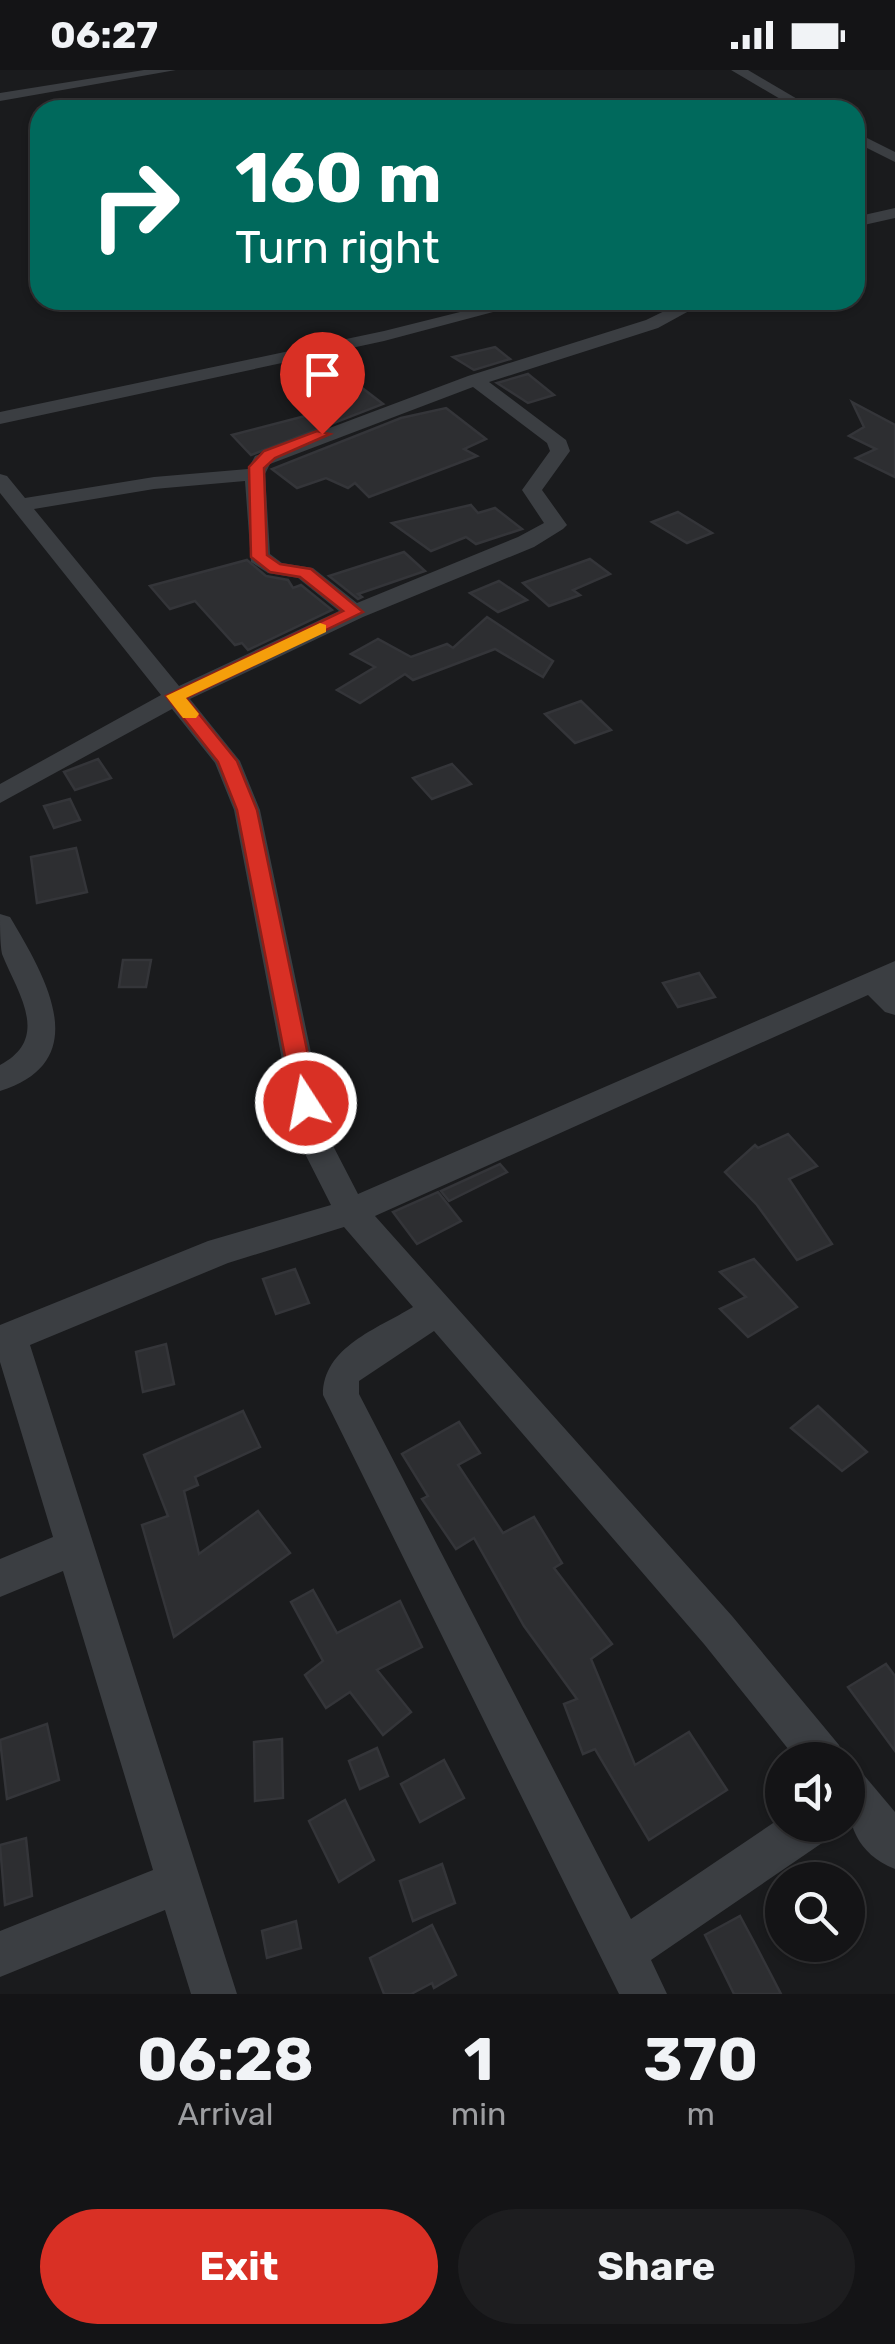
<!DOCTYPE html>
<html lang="en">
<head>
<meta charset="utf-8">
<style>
  body { margin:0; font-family:Rubik,sans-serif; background:#1d1d1f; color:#f1f3f6; height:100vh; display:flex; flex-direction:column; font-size:38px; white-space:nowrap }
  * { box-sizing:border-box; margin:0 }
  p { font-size:32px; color:#9d9ea1 }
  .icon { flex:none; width:55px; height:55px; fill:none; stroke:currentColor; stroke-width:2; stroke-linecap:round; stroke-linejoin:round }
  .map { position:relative; height:1924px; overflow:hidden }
  .details { display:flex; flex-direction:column; background:#141416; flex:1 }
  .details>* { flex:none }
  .banner { position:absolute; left:30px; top:30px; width:835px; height:210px; border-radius:30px; box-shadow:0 2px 8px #0004,0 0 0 2px #333335; background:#00695c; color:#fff; overflow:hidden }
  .controls { position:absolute; left:765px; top:1672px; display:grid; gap:20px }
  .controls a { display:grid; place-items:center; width:100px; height:100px; border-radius:50%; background:#141416; box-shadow:0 2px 8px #0004,0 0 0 2px #333335; font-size:50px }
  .pin { position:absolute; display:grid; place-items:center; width:85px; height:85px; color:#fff; margin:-102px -42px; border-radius:50% 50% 50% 0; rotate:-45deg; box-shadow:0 0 10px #0007 }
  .pin .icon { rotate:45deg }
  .me { position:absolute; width:110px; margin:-55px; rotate:349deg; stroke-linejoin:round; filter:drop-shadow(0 0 8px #0008) }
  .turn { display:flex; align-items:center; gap:35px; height:210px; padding:0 40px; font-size:45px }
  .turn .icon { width:130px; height:130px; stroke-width:2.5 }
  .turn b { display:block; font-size:70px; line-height:85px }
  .eta { display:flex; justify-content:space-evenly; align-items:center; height:170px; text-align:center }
  .eta b { font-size:60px; font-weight:700; line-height:70px }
  .primary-button { display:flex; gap:20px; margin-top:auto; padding:20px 40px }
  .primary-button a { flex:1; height:115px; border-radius:60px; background:#d93025; color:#fff; font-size:40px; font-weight:700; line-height:115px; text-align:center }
  .primary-button a+a { background:#1d1d1f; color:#f1f3f6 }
  .status { display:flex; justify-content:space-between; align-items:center; height:70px; padding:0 50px; background:#141416; direction:ltr }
  .status svg { height:28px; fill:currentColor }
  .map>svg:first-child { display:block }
</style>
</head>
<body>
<div class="status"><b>06:27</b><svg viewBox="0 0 49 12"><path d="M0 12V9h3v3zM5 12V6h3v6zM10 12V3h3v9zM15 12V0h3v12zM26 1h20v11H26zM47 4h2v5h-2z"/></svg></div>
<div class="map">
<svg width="895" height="1924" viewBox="0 0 895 1924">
  <rect width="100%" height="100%" fill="#1a1b1d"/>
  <g fill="#2d2e31" stroke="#343539" stroke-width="2.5">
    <path d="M 495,277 L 510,289 L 474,300 L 453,287 Z"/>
    <path d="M 323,288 L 383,334 L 251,385 L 247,381 L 232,365 L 336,338 Z"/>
    <path d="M 528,304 L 554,325 L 528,333 L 497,313 Z"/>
    <path d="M 852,332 L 895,355 L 895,407 L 856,388 L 876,379 L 849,366 L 864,357 Z"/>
    <path d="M 446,338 L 486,369 L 464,379 L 477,386 L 369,427 L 355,413 L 348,418 L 326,408 L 297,418 L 272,399 L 401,348 Z"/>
    <path d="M 471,435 L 478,443 L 495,438 L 522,459 L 476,474 L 466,467 L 431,481 L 392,453 Z"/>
    <path d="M 678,442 L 712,463 L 687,473 L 652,452 Z"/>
    <path d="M 404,482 L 425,501 L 358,524 L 362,527 L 358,529 L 329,506 Z"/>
    <path d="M 590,489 L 610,504 L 573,520 L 580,525 L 549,536 L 523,513 Z"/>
    <path d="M 247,490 L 266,506 L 288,510 L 293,518 L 301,515 L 332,540 L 248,580 L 242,573 L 235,575 L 195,531 L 170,539 L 150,516 Z"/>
    <path d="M 499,511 L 527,530 L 498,542 L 470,523 Z"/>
    <path d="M 487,547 L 553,591 L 543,607 L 495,579 L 413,610 L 405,604 L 360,633 L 337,620 L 375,597 L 351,584 L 378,569 L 411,587 L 447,574 L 453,578 Z"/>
    <path d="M 581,631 L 611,660 L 575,673 L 545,644 Z"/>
    <path d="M 98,689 L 111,708 L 75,720 L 64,702 Z"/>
    <path d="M 452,694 L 471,714 L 432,729 L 413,708 Z"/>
    <path d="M 70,729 L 80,750 L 54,758 L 44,736 Z"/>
    <path d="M 76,778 L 87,822 L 37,833 L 31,787 Z"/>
    <path d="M 123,890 L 151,890 L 146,917 L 119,917 Z"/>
    <path d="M 699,903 L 715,927 L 678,937 L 663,913 Z"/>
    <path d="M 788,1064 L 817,1096 L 789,1109 L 832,1174 L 797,1190 L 757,1135 L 725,1102 L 755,1075 L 758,1078 Z"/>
    <path d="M 500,1094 L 507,1102 L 449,1131 L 441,1121 Z"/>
    <path d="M 438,1122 L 461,1151 L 417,1174 L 393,1142 Z"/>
    <path d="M 754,1189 L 797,1237 L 748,1267 L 720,1239 L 746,1227 L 720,1202 Z"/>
    <path d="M 295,1199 L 309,1233 L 276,1244 L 263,1209 Z"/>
    <path d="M 166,1274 L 174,1314 L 143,1322 L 136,1282 Z"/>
    <path d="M 818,1336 L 867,1382 L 842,1401 L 791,1358 Z"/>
    <path d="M 243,1341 L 260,1377 L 195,1407 L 198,1415 L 184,1421 L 199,1484 L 258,1441 L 290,1483 L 174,1567 L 142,1455 L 168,1446 L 144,1385 Z"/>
    <path d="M 459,1352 L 480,1383 L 458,1395 L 503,1463 L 534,1447 L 562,1493 L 554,1498 L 612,1574 L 591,1589 L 635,1695 L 689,1662 L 727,1720 L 649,1770 L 595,1679 L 583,1684 L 564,1634 L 577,1629 L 524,1556 L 474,1468 L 456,1479 L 422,1429 L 428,1426 L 402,1384 Z"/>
    <path d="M 313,1520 L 337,1563 L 400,1531 L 422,1577 L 377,1600 L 411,1642 L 383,1665 L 350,1622 L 326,1638 L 305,1605 L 323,1591 L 291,1532 Z"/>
    <path d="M 886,1594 L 895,1606 L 895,1681 L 848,1617 Z"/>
    <path d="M 47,1654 L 59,1710 L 7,1729 L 0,1670 Z"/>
    <path d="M 282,1669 L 283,1728 L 255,1731 L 254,1672 Z"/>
    <path d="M 377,1678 L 388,1706 L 360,1719 L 349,1691 Z"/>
    <path d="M 444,1690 L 464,1728 L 420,1752 L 401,1714 Z"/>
    <path d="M 345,1730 L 374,1790 L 339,1812 L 309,1751 Z"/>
    <path d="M 26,1768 L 32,1826 L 5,1835 L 0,1775 Z"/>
    <path d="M 442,1794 L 455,1833 L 413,1851 L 400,1811 Z"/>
    <path d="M 740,1846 L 754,1872 L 781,1924 L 734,1924 L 705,1865 Z"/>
    <path d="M 296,1851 L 301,1878 L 267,1888 L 262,1861 Z"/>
    <path d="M 432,1855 L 456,1905 L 434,1918 L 432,1913 L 411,1924 L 384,1924 L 370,1888 Z"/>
  </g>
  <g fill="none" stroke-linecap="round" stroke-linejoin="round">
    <g fill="#3b3e42" fill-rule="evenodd">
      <path d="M 144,0 L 176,0 L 0,31 L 0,23 Z"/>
      <path d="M 731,0 L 748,0 L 816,40 L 799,40 Z"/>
      <path d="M 855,62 L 895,82 L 895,92 L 855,72 Z"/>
      <path d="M 895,138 L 895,148 L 855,157 L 855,147 Z"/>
      <path d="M 508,230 L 538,230 L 384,271 L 0,354 L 0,342 L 384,261 Z"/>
      <path d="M 687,230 L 709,230 L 658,258 L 489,312 L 566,370 L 570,381 L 542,420 L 567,455 L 563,459 L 534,477 L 363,547 L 190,629 L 240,691 L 260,740 L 329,1068 L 358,1124 L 895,891 L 895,945 L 885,942 L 868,925 L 375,1146 L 732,1546 L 839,1675 L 845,1690 L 797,1690 L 704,1574 L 434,1261 L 359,1311 L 359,1324 L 631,1849 L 782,1747 L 782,1755 L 831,1755 L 825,1771 L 651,1890 L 667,1924 L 619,1924 L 323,1325 C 323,1277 377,1259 413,1237 L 344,1157 L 228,1193 L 30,1275 L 237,1924 L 191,1924 L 165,1840 L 0,1907 L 0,1861 L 153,1800 L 63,1501 L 0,1527 L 0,1489 L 53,1467 L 0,1292 L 0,1255 L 208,1171 L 331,1135 L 297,1068 L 234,740 L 215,693 L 172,639 L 0,733 L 0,714 L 161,625 L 0,423 L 0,404 L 7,406 L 25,428 L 154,407 L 248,399 L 255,386 L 468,306 L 646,250 ZM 473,317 L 547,373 L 550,381 L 522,420 L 544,453 L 518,467 L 357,533 L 313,498 L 282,493 L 270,484 L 265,404 L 270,394 ZM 245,411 L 251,492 L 268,503 L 298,508 L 339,541 L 179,616 L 34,439 L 154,419 Z"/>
      <path d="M 0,844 L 10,847 C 45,906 96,991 0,1021 L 0,995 C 52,968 17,922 2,884 C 0,873 0,857 0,844 Z"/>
      <path d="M 848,1697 L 863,1704 L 895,1742 L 895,1799 C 848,1780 845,1741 848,1697 Z"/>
    </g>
  </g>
  <path fill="#d93025" stroke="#8d1f18" stroke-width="2.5" d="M 317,361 L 330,364 L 275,388 L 264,398 L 267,485 L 280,494 L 311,499 L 363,542 L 186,628 L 237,691 L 257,740 L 318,1033 L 306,1042 L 294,1033 L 237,740 L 218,692 L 166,626 L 343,541 L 300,507 L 270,502 L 251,487 L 249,397 L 264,381 Z"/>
  <path fill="#f59e0b" d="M 320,553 L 326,555 L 326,562 L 186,628 L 199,644 L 196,648 L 183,648 L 166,626 Z"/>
</svg>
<div class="controls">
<a><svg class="icon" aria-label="sound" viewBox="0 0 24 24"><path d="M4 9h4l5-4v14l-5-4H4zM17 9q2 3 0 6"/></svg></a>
<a><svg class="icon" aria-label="search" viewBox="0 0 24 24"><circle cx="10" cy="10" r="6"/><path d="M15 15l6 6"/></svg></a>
</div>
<div class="pin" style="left:322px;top:364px;background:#d93025"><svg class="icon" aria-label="arrive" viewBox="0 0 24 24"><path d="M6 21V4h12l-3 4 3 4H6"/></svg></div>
<svg class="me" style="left:306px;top:1033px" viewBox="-20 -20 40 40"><circle r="17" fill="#d93025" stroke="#fff" stroke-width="3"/><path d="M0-11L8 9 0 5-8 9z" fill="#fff"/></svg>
<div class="banner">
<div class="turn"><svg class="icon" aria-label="right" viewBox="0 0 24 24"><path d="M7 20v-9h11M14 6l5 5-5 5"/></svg><div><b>160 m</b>Turn right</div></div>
</div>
</div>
<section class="details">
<div class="eta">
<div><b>06:28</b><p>Arrival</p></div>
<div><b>1</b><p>min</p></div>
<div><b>370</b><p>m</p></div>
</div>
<div class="primary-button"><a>Exit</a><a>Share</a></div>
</section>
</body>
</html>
